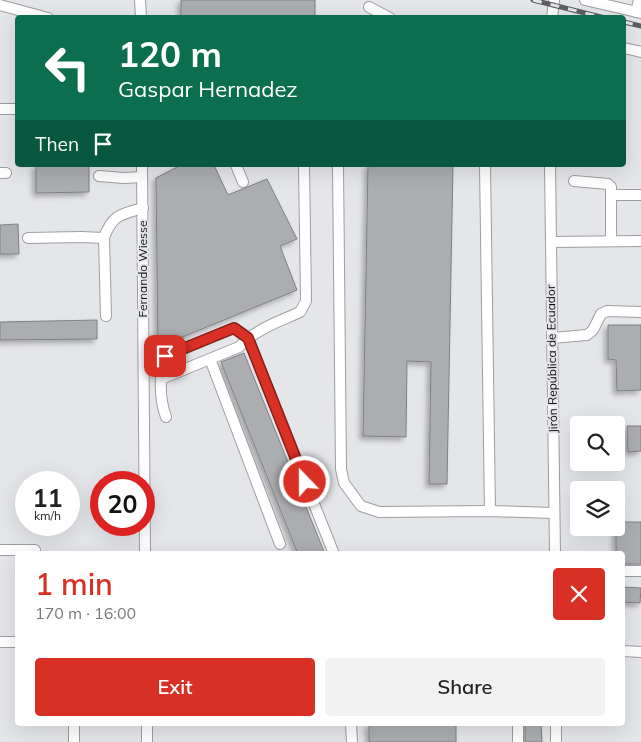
<!DOCTYPE html>
<html lang="en">
<head>
<meta charset="utf-8">
<style>
  body { margin:0; font-family:Mulish,sans-serif; background:#f2f2f2; color:#222; height:100vh; display:flex; flex-direction:column; font-size:19px; white-space:nowrap }
  * { box-sizing:border-box; margin:0 }
  p { font-size:16px; color:#767676 }
  .icon { flex:none; width:28px; height:28px; fill:none; stroke:currentColor; stroke-width:2; stroke-linecap:round; stroke-linejoin:round }
  .map { position:relative; flex:1; overflow:hidden }
  .details { position:absolute; left:15px; top:551px; width:610px; height:175px; display:flex; flex-direction:column; background:#fff; border-radius:5px; box-shadow:0 5px 20px #0002 }
  .details>* { flex:none }
  .banner { position:absolute; left:15px; top:15px; width:611px; height:152px; border-radius:5px; box-shadow:0 5px 20px #0002; background:#0b6e4f; color:#fff; overflow:hidden }
  .controls { position:absolute; left:570px; top:416px; display:grid; gap:10px }
  .controls a { display:grid; place-items:center; width:55px; height:55px; border-radius:5px; background:#fff; box-shadow:0 5px 20px #0002; font-size:25px }
  .speed { position:absolute; left:15px; top:471px; display:flex; gap:10px; font-size:25px; font-weight:700; text-align:center }
  .speed>* { display:grid; place-content:center; width:65px; height:65px; border-radius:50%; background:#fff; box-shadow:0 5px 20px #0002; line-height:1 }
  .speed small { font-size:12px; font-weight:400 }
  .speed .limit { border:8px solid #d22; background:#fff; color:#111 }
  .pin { position:absolute; display:grid; place-items:center; width:42px; height:42px; color:#fff; margin:-21px; border-radius:10px; box-shadow:0 2px 8px #0006 }
  .me { position:absolute; width:55px; margin:-28px; rotate:338deg; stroke-linejoin:round; filter:drop-shadow(0 0 4px #0008) }
  .turn { display:flex; align-items:center; gap:18px; height:105px; padding:0 20px; font-size:22px }
  .turn .icon { width:65px; height:65px; stroke-width:2.5 }
  .turn b { display:block; font-size:35px; line-height:42px }
  .then { display:flex; align-items:center; height:48px; padding:0 20px; background:#0003; gap:10px; font-size:19px }
  .round { display:grid; place-items:center; flex:none; width:52px; height:52px; border-radius:5px; background:#f2f2f2 }
  .head { display:flex; align-items:center; justify-content:space-between; height:85px; padding:0 20px }
  h1 { font-size:30px; font-weight:600; line-height:38px; color:#d93025 }
  .button { display:flex; gap:10px; margin-top:auto; padding:10px 20px }
  .button a { flex:1; height:58px; border-radius:5px; background:#d93025; color:#fff; font-size:20px; font-weight:600; line-height:58px; text-align:center }
  .button a+a { background:#f2f2f2; color:#222 }
  .map>svg:first-child { display:block }
</style>
</head>
<body>
<div class="map">
<svg width="641" height="742" viewBox="0 0 641 742">
  <defs>
    <filter id="shadow"><feDropShadow dx="-3.5" dy="3.5" stdDeviation="2.5" flood-color="#0004"/></filter>
  </defs>
  <rect width="100%" height="100%" fill="#e5e6ea"/>
  <g fill="#acadb1" stroke="#7f8083" filter="url(#shadow)">
    <rect x="181" y="0" width="134" height="18"/>
    <path d="M 36,165 L 89,165 L 89,192 L 36,193 Z"/>
    <path d="M 181,165 L 214,165 L 228,195 L 267,179 L 297,239 L 280,246 L 297,290 L 158,347 L 156,178 Z"/>
    <path d="M 368,165 L 453,165 L 447,484 L 429,484 L 431,362 L 407,361 L 406,437 L 363,436 Z"/>
    <path d="M 18,224 L 19,254 L 0,254 L 0,225 Z"/>
    <path d="M 97,320 L 97,339 L 0,340 L 0,322 Z"/>
    <path d="M 608,325 L 641,325 L 641,390 L 617,391 L 616,360 L 608,359 Z"/>
    <path d="M 244,353 L 325,554 L 298,554 L 221,362 Z"/>
    <path d="M 627,426 L 641,426 L 641,451 L 628,452 Z"/>
    <path d="M 616,522 L 641,522 L 641,564 L 622,564 L 622,554 L 616,554 Z"/>
    <path d="M 622,587 L 641,588 L 640,603 L 622,602 Z"/>
    <rect x="369" y="724" width="87" height="18"/>
    <path d="M 525,724 L 541,724 L 542,742 L 525,742 Z"/>
  </g>
  <g fill="none" stroke-linecap="round" stroke-linejoin="round">
    <defs>
      <g id="minor">
        <path d="M 140,0 L 141,18"/>
        <path d="M 585,0 L 641,13"/>
        <path d="M 0,5 L 48,18"/>
        <path d="M 369,7 L 390,18"/>
        <path d="M 636,12 L 639,0"/>
        <path d="M 552,18 L 554,0"/>
        <path d="M 624,48 L 641,52"/>
        <path d="M 0,109 L 18,109"/>
        <path d="M 142,165 L 145,554"/>
        <path d="M 236,165 L 243,182"/>
        <path d="M 338,165 L 341,469 L 344,483 L 361,506 L 379,512 L 490,511 L 554,513"/>
        <path d="M 485,165 L 490,511"/>
        <path d="M 550,165 L 555,554"/>
        <path d="M 0,173 L 6,173"/>
        <path d="M 99,176 L 124,178 L 142,177"/>
        <path d="M 574,181 L 608,184 L 611,187 L 611,241"/>
        <path d="M 612,195 L 641,195"/>
        <path d="M 28,238 L 81,237 L 104,238 C 112,215 121,214 143,208"/>
        <path d="M 104,238 L 106,316"/>
        <path d="M 551,242 L 641,241"/>
        <path d="M 552,338 L 587,335 L 593,330 L 601,314 L 607,311 L 641,312"/>
        <path d="M 210,359 L 280,544"/>
        <path d="M 161,379 L 239,347 C 256,329 278,322 300,312 L 306,301 L 304,165"/>
        <path d="M 166,417 C 159,398 160,376 164,357 L 234,328 L 248,338 L 334,554"/>
        <path d="M 0,550 L 35,550"/>
        <path d="M 622,571 L 641,571"/>
        <path d="M 0,642 L 18,642"/>
        <path d="M 622,651 L 641,652"/>
        <path d="M 74,724 L 74,742"/>
        <path d="M 147,724 L 147,742"/>
        <path d="M 351,724 L 352,742"/>
        <path d="M 518,742 L 518,724"/>
        <path d="M 556,742 L 556,724"/>
      </g>
    </defs>
    <use href="#minor" stroke="#9d9ea2" stroke-width="12"/>
    <use href="#minor" stroke="#fff" stroke-width="10"/>
    <defs>
      <g id="rail">
        <path d="M 533,0 L 605,18"/>
        <path d="M 624,22 L 641,26"/>
      </g>
    </defs>
    <use href="#rail" stroke="#5c5d5f" stroke-width="5"/>
    <use href="#rail" stroke="#e5e6ea" stroke-width="3" stroke-dasharray="9" stroke-linecap="butt"/>
  </g>
  <g fill="none" stroke-linecap="round" stroke-linejoin="round">
    <defs>
      <path id="route" d="M 165,356 L 234,328 L 248,338 L 305,482"/>
    </defs>
    <use href="#route" stroke="#8d1f18" stroke-width="12"/>
    <use href="#route" stroke="#d93025" stroke-width="9"/>
  </g>
  <g text-anchor="middle" stroke-width="4" stroke-linejoin="round" paint-order="stroke">
    <g font-size="12" fill="#0e0f10" stroke="#e5e6ea">
      <text transform="translate(143 269) rotate(-90)" y="4">Fernando Wiesse</text>
      <text transform="translate(552 359) rotate(-91)" y="4">Jirón República de Ecuador</text>
    </g>
  </g>
</svg>
<div class="controls">
<a><svg class="icon" aria-label="search" viewBox="0 0 24 24"><circle cx="10" cy="10" r="6"/><path d="M15 15l6 6"/></svg></a>
<a><svg class="icon" aria-label="layers" viewBox="0 0 24 24"><path d="M12 4l9 5-9 5-9-5zM3 14l9 5 9-5"/></svg></a>
</div>
<div class="speed"><div>11<small>km/h</small></div><div class="limit">20</div></div>
<div class="pin" style="left:165px;top:356px;background:#d93025"><svg class="icon" aria-label="arrive" viewBox="0 0 24 24"><path d="M6 21V4h12l-3 4 3 4H6"/></svg></div>
<svg class="me" style="left:305px;top:482px" viewBox="-20 -20 40 40"><circle r="17" fill="#d93025" stroke="#fff" stroke-width="3"/><path d="M0-11L8 9 0 5-8 9z" fill="#fff"/></svg>
<div class="banner">
<div class="turn"><svg class="icon" aria-label="left" viewBox="0 0 24 24"><path d="M17 20v-9H6M10 6l-5 5 5 5"/></svg><div><b>120 m</b>Gaspar Hernadez</div></div>
<div class="then">Then<svg class="icon" aria-label="arrive" viewBox="0 0 24 24"><path d="M6 21V4h12l-3 4 3 4H6"/></svg></div>
</div>
<section class="details">
<div class="head"><div><h1>1 min</h1><p>170 m · 16:00</p></div><a class="round" style="background:#d93025;color:#fff"><svg class="icon" aria-label="close" viewBox="0 0 24 24"><path d="M6 6l12 12M18 6L6 18"/></svg></a></div>
<div class="button"><a>Exit</a><a>Share</a></div>
</section>
</div>
</body>
</html>
